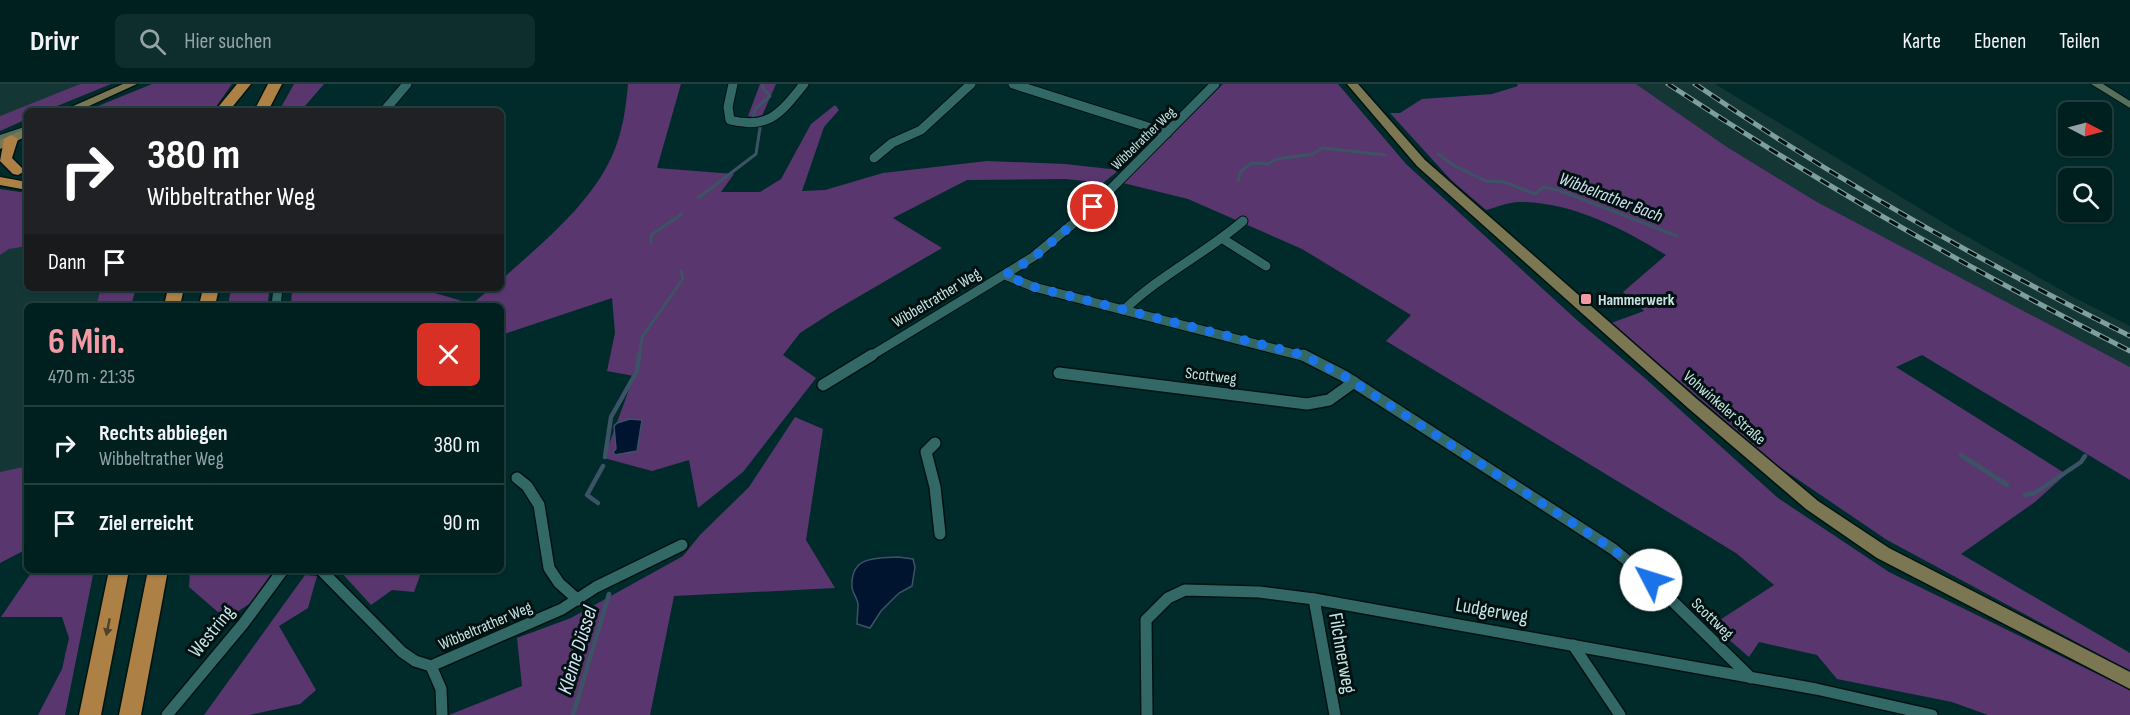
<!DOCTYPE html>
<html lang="de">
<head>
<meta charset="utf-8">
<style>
  body { margin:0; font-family:"Sofia Sans Condensed",sans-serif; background:#0e2d2d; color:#f1f3f6; height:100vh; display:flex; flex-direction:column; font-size:22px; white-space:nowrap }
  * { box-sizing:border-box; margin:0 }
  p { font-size:20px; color:#95a3a5 }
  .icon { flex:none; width:33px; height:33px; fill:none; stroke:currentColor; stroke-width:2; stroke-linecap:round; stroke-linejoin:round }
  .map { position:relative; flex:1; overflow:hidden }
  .sheet { position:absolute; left:24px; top:219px; width:480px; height:270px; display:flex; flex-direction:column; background:#002020; border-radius:9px; box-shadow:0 2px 4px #0004,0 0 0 2px #223e3e }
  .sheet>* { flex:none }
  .top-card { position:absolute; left:24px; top:24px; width:480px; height:183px; border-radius:9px; box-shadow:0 2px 4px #0004,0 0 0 2px #223e3e; background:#202124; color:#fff; overflow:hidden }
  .needle { width:39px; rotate:96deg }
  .fabs { position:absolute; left:2058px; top:18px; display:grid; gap:12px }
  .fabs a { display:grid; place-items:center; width:54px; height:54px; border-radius:9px; background:#002020; box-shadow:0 2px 4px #0004,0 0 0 2px #223e3e; font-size:30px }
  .pin { position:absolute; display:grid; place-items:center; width:51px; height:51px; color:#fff; margin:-26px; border:3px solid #fff; border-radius:50%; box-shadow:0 2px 6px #0007 }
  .me { position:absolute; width:66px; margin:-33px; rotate:310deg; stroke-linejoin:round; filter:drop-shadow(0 0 4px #0008) }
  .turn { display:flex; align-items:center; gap:21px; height:126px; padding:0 24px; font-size:27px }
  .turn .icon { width:78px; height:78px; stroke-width:2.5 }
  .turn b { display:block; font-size:42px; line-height:51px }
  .then { display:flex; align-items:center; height:57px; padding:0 24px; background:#0003; gap:12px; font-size:22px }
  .round { display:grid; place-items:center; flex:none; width:63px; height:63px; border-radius:9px; background:#0e2d2d }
  .head { display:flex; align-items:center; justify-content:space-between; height:102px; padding:0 24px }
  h1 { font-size:36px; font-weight:700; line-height:45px; color:#f49aa5 }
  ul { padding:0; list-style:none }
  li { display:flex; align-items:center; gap:18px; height:78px; padding:0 24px; border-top:2px solid #223e3e }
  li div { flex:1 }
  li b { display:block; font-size:22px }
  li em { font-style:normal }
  header { display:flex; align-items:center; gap:36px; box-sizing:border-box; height:84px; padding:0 30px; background:#002020; border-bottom:2px solid #223e3e }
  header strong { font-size:28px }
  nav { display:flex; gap:33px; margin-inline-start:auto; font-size:21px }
  .search { width:420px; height:54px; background:#0e2d2d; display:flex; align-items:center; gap:15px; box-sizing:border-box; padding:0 21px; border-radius:9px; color:#95a3a5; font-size:22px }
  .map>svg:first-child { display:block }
</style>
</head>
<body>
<header>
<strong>Drivr</strong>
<div class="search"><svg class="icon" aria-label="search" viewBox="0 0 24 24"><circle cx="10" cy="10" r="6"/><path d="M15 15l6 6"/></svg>Hier suchen</div>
<nav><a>Karte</a><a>Ebenen</a><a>Teilen</a></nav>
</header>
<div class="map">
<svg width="2130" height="631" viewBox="0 0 2130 631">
  <rect width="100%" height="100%" fill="#002b2a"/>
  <g fill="#143736">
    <path d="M 0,0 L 80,0 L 0,32 Z"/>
    <path d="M 1636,0 L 1715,0 L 1952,144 L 2077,215 L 2130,242 L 2130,283 L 1817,118 L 1727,63 Z"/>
    <path d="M 26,161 L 27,204 L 101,204 L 96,222 L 27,222 L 27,382 L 0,388 L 0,171 L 9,165 Z"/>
  </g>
  <g fill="#5a366f">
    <path d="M 80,0 L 111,0 L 45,27 L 27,27 L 27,35 L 0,47 L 0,32 Z"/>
    <path d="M 152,0 L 232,0 L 213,27 L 86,27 Z"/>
    <path d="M 294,0 L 324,0 L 305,22 L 377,23 L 374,27 L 279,27 Z"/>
    <path d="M 628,0 L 681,0 L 657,84 L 734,90 L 721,108 L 760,108 L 781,95 L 811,40 L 835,21 L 839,26 L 824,43 L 802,107 L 825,106 L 883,89 L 987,77 L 1065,80 L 1119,86 L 1103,99 L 1066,95 L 967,96 L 893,134 L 942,164 L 834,227 L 800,249 L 783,271 L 816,294 L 743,388 L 698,424 L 689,376 L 652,387 L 604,374 L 634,292 L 607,287 L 615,249 L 612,214 L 501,251 L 501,222 L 291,222 L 292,204 L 418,204 L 472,220 L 491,204 L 501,204 L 501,196 C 540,161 590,121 612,72 C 622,51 626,24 628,0 Z"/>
    <path d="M 760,0 L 776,0 L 761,34 L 748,32 Z"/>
    <path d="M 1223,0 L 1338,0 L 1406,80 L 1578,237 L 1647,296 L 1778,414 L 1889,488 L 2130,606 L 2130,631 L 1988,631 L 1952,618 L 1837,595 L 1817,571 L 1759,558 L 1749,573 L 1712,541 L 1774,501 L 1736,469 L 1386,257 L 1411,231 L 1302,165 L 1188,115 L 1123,99 Z"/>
    <path d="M 1517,0 L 1636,0 L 1727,63 L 1817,118 L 2130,283 L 2130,396 L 1922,271 L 1896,283 L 2066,390 L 2035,418 L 1961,470 L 2130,569 L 2130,587 L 1887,456 L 1778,382 L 1611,239 L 1644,227 L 1623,208 L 1666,171 C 1623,145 1574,119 1522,118 C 1511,117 1497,123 1486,126 L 1451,96 L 1390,29 L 1400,29 L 1422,15 L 1492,10 L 1518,2 Z"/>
    <path d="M 0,105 L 27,109 L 27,162 L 9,165 L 0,171 Z"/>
    <path d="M 101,204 L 136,204 L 131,222 L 96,222 Z"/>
    <path d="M 231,204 L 270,204 L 267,222 L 228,222 Z"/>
    <path d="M 795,333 L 823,345 L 806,456 L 835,504 L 674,512 L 650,631 L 449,631 L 522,602 L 517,554 L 571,534 L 683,472 L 700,451 L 749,403 Z"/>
    <path d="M 27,382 L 27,465 L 0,479 L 0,388 Z"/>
    <path d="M 33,486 L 94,486 L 65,631 L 38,631 L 62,585 L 69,554 L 62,533 L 1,533 Z"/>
    <path d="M 190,486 L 273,486 L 257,515 L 226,535 L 189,503 Z"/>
    <path d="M 339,486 L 422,486 L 414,508 L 392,506 L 371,521 Z"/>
    <path d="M 305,491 L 317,492 L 308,524 L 279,542 L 316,606 L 300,620 L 249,631 L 204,631 Z"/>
  </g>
  <g fill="#00142f" stroke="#3c5265" stroke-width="1.5">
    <path d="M 630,335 L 642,336 L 637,367 L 615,371 L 613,368 L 616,365 L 614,342 L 617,339 Z"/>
    <path d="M 898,473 L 913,475 L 915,483 L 912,502 L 899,509 L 881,527 L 870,544 L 857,540 C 857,534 858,527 858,521 C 858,515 853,510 852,504 C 850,472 874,474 898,473 Z"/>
  </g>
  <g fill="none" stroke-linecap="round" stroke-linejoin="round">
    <g stroke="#3c5265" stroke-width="3">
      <path d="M 752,37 L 755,25 L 770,12 L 762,3 L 763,0"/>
      <path d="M 1438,70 L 1455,82 L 1486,97 L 1504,98 L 1535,110 L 1544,103 L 1561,107 L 1677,152"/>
      <path d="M 1238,96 L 1241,87 L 1252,79 L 1268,80 L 1277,75 L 1313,70 L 1323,64 L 1385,71"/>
      <path d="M 698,114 L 756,70 L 760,44"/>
      <path d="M 651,159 L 651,151 L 682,130"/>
      <path d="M 639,273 L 642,253 L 683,195 L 681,187"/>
    </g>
    <g stroke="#3c5265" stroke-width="4.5">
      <path d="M 1961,371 L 2007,401"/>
      <path d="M 605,373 L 611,333 L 637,287 L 639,271"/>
      <path d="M 2025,411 L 2035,409 L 2081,378 L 2085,372"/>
      <path d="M 598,419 L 587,411 L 603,382"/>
      <path d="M 573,631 L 609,510"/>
    </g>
    <defs>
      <g id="street-far1">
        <path d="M 733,0 L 728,23 L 730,36 C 770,46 781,28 804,0"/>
        <path d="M 1013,0 L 1167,49"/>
        <path d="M 384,27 L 407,0"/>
        <path d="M 874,74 L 892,59 L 921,46 L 971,0"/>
        <path d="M 1223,155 L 1266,182"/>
        <path d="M 1005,191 L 1034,203 L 1306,273"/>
        <path d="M 276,222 L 278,204"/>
        <path d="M 1124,226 C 1160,191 1205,170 1243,137"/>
        <path d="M 869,273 L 1033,173 L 1093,123 L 1215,0"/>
      </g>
      <g id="street">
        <path d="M 1303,271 L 1344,292 L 1613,465 L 1651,496 L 1751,594"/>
        <path d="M 1059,289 L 1307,320 L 1329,316 L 1354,298"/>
        <path d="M 823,301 L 872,271"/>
        <path d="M 935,359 L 926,368 L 935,403 L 940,450"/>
        <path d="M 517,394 L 527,402 L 539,421 L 549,484 L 559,499 L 578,516"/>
        <path d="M 321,486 L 402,568 L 415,577 L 431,582 L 562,525 L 596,503 L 682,461"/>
        <path d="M 1314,515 L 1335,631"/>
        <path d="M 1573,561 L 1620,631"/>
        <path d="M 431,582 L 441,605 L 442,631"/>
        <path d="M 167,631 L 243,540 L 283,486"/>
        <path d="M 1147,631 L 1146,536 L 1168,514 L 1185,506 L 1259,508 L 1314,515 L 1816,605 L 1932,631"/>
      </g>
      <g id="secondary">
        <path d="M 2091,0 L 2103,0 L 2130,17 L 2130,24 Z"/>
        <path d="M 27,42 L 27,48 L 0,57 L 0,51 Z"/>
      </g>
      <g id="primary">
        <path d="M 123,0 L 137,0 L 78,27 L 62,27 Z"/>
        <path d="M 1347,0 L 1358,0 L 1425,76 L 1698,316 L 1818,417 L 1889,464 L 2130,588 L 2130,605 L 1877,474 L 1806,425 L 1688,324 L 1417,82 Z"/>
        <path d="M 27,44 L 27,52 L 0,65 L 0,56 Z"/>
      </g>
      <g id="highway">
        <path d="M 237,0 L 251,0 L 229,27 L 215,27 Z"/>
        <path d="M 268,0 L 282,0 L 268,27 L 254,27 Z"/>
        <path d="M 11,51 L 18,55 L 12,74 L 25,87 L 18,91 L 13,90 L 0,77 L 4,55 Z"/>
        <path d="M 0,93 L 27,98 L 27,106 L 0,101 Z"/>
        <path d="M 168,204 L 184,204 L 180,222 L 164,222 Z"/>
        <path d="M 203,204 L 219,204 L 215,222 L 199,222 Z"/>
        <path d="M 109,486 L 129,486 L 101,631 L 79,631 Z"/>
        <path d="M 148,486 L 168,486 L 141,631 L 119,631 Z"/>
      </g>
    </defs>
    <use href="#street-far1" stroke="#001211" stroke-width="11"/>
    <use href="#street" stroke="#001211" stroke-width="14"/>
    <use href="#secondary" stroke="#001211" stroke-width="2"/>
    <use href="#primary" stroke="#001211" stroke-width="3"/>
    <use href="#highway" stroke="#001211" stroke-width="3"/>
    <use href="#street-far1" stroke="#326967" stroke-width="9"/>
    <use href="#street" stroke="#326967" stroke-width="11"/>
    <use href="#secondary" fill="#57705d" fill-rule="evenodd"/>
    <use href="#primary" fill="#7c7753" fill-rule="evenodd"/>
    <use href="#highway" fill="#ad8045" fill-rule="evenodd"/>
    <defs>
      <g id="rail">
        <path d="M 1668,0 C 1817,98 1971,186 2130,267"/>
        <path d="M 1695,0 C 1834,95 1980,177 2130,252"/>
      </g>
    </defs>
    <use href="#rail" stroke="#7e9f9e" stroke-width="5"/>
    <use href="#rail" stroke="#011" stroke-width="3" stroke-dasharray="10" stroke-linecap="butt"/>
  </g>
  <defs><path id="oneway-solid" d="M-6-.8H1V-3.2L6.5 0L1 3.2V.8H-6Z" transform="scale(1.5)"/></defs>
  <use fill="#4e4328" href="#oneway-solid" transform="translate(108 543) rotate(101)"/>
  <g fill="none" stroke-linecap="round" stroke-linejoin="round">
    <path stroke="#1a73e8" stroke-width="10" stroke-dasharray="0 18" d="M 1093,123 L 1033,174 L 1005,191 L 1034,203 L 1303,271 L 1344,292 L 1613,465 L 1651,496"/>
  </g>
  <rect fill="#f49aa5" stroke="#011" stroke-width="2" x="1580" y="209" width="12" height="12" rx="3"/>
  <g text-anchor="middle" stroke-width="6" stroke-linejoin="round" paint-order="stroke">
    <g font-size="14" fill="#c8e3e2" stroke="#011">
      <text transform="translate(1143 54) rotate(-44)" y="5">Wibbelrather Weg</text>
    </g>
    <g font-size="16" fill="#c8e3e2" stroke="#011">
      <text transform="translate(936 213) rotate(-31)" y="6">Wibbeltrather Weg</text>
      <text transform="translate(1211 291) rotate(7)" y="6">Scottweg</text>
      <text transform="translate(1725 323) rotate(41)" y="6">Vohwinkeler Straße</text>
      <text transform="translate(1713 534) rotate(44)" y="6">Scottweg</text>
      <text transform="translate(485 541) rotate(-23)" y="6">Wibbeltrather Weg</text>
    </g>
    <g font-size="16" font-weight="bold" fill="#c8e3e2" stroke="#011" text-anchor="start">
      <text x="1598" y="221">Hammerwerk</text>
    </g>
    <g font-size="18" font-style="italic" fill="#d4e2f2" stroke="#011">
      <text transform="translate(1611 113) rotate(21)" y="6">Wibbelrather Bach</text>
    </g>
    <g font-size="20" fill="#c8e3e2" stroke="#011">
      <text transform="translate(1492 526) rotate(10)" y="7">Ludgerweg</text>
      <text transform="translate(211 547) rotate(-51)" y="7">Westring</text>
      <text transform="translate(1343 569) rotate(80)" y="7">Filchnerweg</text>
    </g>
    <g font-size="21" font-style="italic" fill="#d4e2f2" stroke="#011">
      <text transform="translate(577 566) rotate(-73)" y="7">Kleine Düssel</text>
    </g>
  </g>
</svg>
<div class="fabs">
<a><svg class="needle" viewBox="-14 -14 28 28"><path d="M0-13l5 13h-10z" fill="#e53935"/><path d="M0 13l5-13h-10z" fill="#95a3a5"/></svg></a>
<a><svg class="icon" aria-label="search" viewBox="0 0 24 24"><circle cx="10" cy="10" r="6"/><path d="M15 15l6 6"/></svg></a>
</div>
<div class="pin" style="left:1093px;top:123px;background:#d93025"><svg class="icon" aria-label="arrive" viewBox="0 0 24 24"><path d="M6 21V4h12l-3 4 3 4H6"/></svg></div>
<svg class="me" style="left:1651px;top:496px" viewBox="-20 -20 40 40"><circle r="19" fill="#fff"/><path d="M0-13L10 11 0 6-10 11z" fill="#1a73e8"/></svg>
<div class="top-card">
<div class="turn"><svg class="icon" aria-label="right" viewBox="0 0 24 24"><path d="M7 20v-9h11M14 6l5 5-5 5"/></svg><div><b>380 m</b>Wibbeltrather Weg</div></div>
<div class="then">Dann<svg class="icon" aria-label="arrive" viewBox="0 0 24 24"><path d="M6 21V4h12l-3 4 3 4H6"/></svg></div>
</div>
<section class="sheet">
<div class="head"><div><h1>6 Min.</h1><p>470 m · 21:35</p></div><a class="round" style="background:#d93025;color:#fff"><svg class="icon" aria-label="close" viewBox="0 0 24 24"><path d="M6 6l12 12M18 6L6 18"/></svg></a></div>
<ul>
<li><svg class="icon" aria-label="right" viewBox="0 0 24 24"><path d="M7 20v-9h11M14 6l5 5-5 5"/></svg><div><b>Rechts abbiegen</b><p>Wibbeltrather Weg</p></div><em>380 m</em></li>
<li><svg class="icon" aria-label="arrive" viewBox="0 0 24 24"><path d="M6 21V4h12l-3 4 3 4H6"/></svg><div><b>Ziel erreicht</b></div><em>90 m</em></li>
</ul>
</section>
</div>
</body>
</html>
